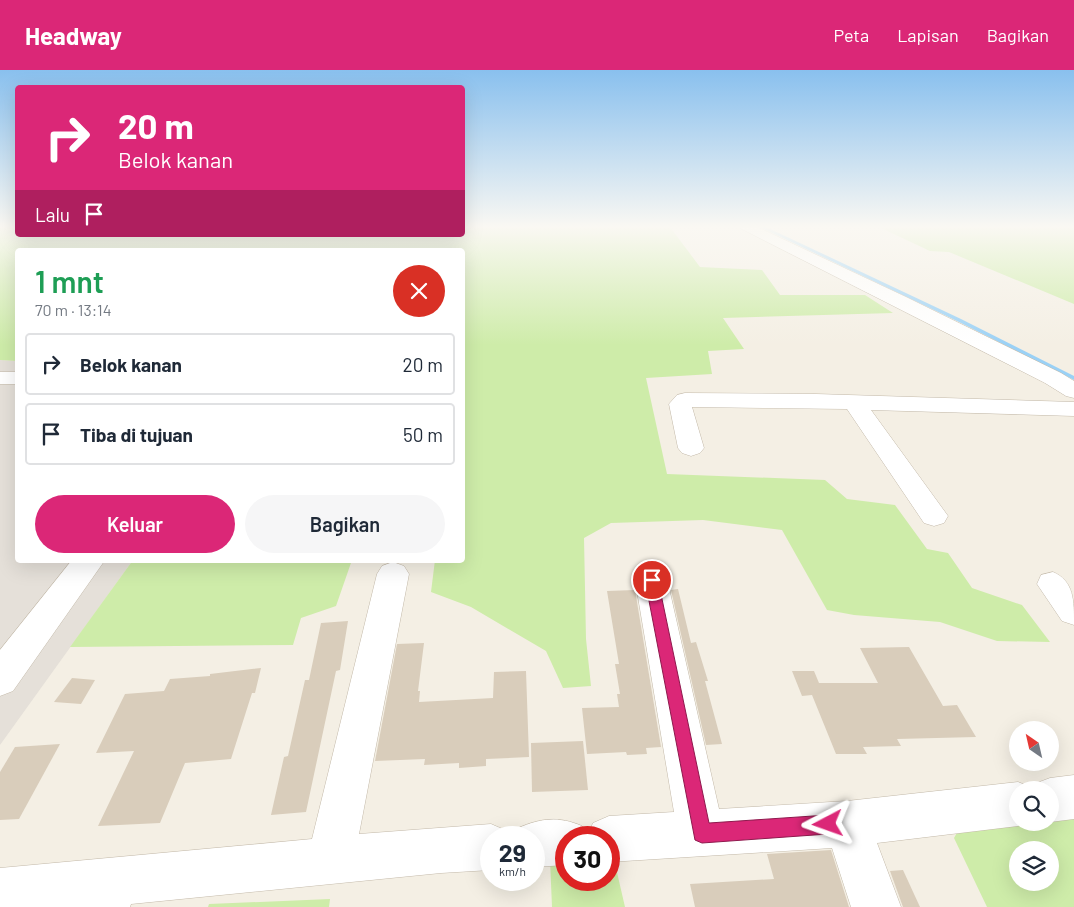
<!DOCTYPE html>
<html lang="id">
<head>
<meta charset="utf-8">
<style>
  body { margin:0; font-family:Barlow,sans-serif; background:#f6f6f7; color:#1f2937; height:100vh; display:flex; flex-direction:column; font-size:19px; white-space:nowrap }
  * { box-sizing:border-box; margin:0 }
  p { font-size:16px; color:#747a83 }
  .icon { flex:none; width:28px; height:28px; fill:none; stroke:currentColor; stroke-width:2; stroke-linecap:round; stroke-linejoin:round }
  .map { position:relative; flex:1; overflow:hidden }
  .sheet { position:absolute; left:15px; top:178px; width:450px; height:315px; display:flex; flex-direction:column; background:#fff; border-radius:5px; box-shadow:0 5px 20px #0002 }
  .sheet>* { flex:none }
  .top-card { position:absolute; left:15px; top:15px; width:450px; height:152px; border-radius:5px; box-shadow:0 5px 20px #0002; background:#db2777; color:#fff; overflow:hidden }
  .needle { width:32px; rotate:326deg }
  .buttons { position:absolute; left:1009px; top:651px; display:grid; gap:10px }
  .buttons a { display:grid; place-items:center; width:50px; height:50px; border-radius:50%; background:#fff; box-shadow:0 5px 20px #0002; font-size:25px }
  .speed { position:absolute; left:480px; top:756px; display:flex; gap:10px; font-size:25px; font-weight:700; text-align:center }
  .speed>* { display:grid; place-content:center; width:65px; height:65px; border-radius:50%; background:#fff; box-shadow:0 5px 20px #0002; line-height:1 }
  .speed small { font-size:12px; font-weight:400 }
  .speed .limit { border:8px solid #d22; background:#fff; color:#111 }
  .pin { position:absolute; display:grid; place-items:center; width:42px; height:42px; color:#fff; margin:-21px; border:2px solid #fff; border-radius:50%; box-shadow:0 1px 5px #0007 }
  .me { position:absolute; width:55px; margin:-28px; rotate:266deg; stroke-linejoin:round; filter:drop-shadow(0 0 4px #0008) }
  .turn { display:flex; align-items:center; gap:18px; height:105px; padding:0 20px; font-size:22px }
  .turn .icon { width:65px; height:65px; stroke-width:2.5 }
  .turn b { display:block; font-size:35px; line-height:42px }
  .then { display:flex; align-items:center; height:48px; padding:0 20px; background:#0003; gap:10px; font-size:19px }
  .round { display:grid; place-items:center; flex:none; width:52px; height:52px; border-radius:26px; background:#f6f6f7 }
  .head { display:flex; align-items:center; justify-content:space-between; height:85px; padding:0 20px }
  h1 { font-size:30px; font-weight:600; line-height:38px; color:#1e9e55 }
  .cta { display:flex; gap:10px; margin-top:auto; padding:10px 20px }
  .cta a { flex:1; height:58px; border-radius:30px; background:#db2777; color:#fff; font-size:20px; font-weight:600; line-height:58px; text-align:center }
  .cta a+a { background:#f6f6f7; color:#1f2937 }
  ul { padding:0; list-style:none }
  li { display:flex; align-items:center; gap:15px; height:62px; margin:0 10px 8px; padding:0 10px; border:2px solid #e0e1e3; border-radius:5px }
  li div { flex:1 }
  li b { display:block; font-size:19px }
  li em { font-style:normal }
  header { display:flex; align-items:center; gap:30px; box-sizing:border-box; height:70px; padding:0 25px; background:#db2777; color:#fff }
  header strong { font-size:24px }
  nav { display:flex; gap:28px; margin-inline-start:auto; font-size:18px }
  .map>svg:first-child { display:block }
</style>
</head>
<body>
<header>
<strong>Headway</strong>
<nav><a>Peta</a><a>Lapisan</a><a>Bagikan</a></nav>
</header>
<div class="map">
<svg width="1074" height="837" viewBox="0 0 1074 837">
  <rect width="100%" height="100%" fill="#f4efe4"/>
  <path fill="#e5e0d9" d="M 0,290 L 17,291 L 18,490 L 133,490 L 0,675 Z"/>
  <g fill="#ceeca9" fill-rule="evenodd">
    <path d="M 0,157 L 17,157 L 18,165 L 462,165 L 463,157 L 670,157 L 700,197 L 762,200 L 780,225 L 865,225 L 893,243 L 723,248 L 744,279 L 708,281 L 712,304 L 646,308 L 667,404 L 825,410 L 847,429 L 895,435 L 927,479 L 948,483 L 972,518 L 1022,535 L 1050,572 L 997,571 L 940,552 L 854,545 L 827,540 L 782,460 L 703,450 L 611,453 L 584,468 L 586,569 L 591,616 L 563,618 L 546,581 L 471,537 L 431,522 L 435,490 L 462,490 L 462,180 L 18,180 L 17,291 L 0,290 Z"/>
    <path d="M 879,157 L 1074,157 L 1074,234 L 949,182 L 930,181 Z"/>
    <path d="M 133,490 L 352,490 L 336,536 L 301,548 L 293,575 L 70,577 Z"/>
    <path d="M 1074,746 L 1074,837 L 987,837 L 954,768 L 959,759 L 1017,752 L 1050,752 L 1050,749 ZM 1018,780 L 1050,780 L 1050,812 L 1018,812 Z"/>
    <path d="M 609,785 L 613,785 L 625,837 L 552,837 L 550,789 L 566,788 L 566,810 L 609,810 Z"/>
    <path d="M 330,829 L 329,837 L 208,837 L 209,834 Z"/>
  </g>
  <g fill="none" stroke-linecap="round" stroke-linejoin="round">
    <path fill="#9ad1f6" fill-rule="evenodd" d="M 760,157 L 766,157 L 961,249 L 1074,306 L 1074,310 L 957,251 Z"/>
  </g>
  <g fill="#d9cdbb">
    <path d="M 678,519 L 691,573 L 696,572 L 708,611 L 705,611 L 722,674 L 706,675 L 671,520 Z"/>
    <path d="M 635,520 L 661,677 L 646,678 L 647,684 L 627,685 L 626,682 L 587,684 L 582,638 L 619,637 L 617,624 L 620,624 L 615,594 L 619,594 L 607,521 Z"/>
    <path d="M 348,551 L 340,600 L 336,601 L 306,742 L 271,745 L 284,687 L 288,686 L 305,610 L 309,610 L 321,553 Z"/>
    <path d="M 424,573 L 418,621 L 420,621 L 419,632 L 493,628 L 494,602 L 526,601 L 529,687 L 486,689 L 486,696 L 459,698 L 459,693 L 424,695 L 425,689 L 375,691 L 397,574 Z"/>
    <path d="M 909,577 L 943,636 L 957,635 L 976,667 L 897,669 L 901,676 L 863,677 L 867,684 L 836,684 L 812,625 L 802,626 L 792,601 L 814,601 L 819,613 L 878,613 L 860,578 Z"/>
    <path d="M 261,598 L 255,623 L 252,623 L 231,689 L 185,693 L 160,753 L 98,756 L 134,681 L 96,683 L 125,624 L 164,621 L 170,609 L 210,606 L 210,604 Z"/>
    <path d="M 72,608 L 95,610 L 81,634 L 54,632 Z"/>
    <path d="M 583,671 L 588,720 L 532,722 L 531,673 Z"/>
    <path d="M 60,674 L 19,749 L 0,750 L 0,702 L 15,677 Z"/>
    <path d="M 831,780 L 849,837 L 695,837 L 690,814 L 774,809 L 767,784 Z"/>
    <path d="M 903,800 L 920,837 L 903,837 L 890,801 Z"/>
  </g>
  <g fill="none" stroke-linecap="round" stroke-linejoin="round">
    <defs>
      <g id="minor">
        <path d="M 738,157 L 757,157 L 906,227 L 1061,303 L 1074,311 L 1074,328 L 1066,326 L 1045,313 Z"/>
        <rect x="0" y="302" width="18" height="12"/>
        <path d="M 685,323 L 816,324 L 1074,332 L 1074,346 L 871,340 L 948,446 L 944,453 L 934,456 L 924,453 L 847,339 L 692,337 L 704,378 L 700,383 L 691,386 L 682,383 L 678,378 L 669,334 L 677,325 Z"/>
        <path d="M 72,490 L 105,490 L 13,621 L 0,626 L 0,580 Z"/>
        <path d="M 393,492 L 404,496 L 409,504 L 359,764 L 491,754 L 507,761 L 510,768 L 491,768 L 491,800 L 441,803 L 131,834 L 130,837 L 0,837 L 0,798 L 312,769 L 377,504 L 382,496 Z"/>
        <path d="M 651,497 L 662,500 L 667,509 L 719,739 L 847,731 L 1018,712 L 1033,718 L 1034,714 L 1050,708 L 1074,705 L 1074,749 L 1050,752 L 1050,720 L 1018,720 L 1018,752 L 1027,752 L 1018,756 L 877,773 L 901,837 L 851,837 L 832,778 L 609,792 L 609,768 L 566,768 L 566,795 L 534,797 L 534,768 L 513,768 L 518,758 C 541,748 559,746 582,756 L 587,767 L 593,753 L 609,746 L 674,742 L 635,509 L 640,500 Z"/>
        <path d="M 1053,502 C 1074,511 1074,530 1074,555 L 1062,551 L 1037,514 L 1041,505 Z"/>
      </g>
    </defs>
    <use href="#minor" stroke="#c3b9a9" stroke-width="1"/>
    <use href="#minor" fill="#fff" fill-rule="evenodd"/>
  </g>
  <linearGradient id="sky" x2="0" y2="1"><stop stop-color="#89c0ee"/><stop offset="0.57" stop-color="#faf8f3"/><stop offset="1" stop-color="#faf8f3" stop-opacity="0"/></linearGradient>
  <rect width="1074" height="275" fill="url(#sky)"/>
  <path fill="#db2777" stroke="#8e194d" d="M 652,504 L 656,506 L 658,510 L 709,753 L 828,745 L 834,748 L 837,754 L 834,761 L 828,764 L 702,773 L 695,770 L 645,510 L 647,506 Z"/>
</svg>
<div class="buttons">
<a><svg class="needle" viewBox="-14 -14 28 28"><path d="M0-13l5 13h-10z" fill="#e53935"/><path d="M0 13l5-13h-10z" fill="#747a83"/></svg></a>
<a><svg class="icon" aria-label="search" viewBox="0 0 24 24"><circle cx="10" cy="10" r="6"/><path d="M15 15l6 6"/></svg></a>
<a><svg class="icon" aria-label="layers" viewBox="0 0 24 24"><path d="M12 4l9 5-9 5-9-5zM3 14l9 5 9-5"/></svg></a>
</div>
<div class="speed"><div>29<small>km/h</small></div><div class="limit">30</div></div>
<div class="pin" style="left:652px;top:510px;background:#d93025"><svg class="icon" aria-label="arrive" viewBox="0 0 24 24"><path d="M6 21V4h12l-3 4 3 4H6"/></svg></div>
<svg class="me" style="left:828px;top:754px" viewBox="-20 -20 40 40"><path d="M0-17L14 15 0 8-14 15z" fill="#db2777" stroke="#fff" stroke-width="4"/></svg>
<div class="top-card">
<div class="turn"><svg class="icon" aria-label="right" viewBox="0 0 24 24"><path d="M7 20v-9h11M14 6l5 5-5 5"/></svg><div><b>20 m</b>Belok kanan</div></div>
<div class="then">Lalu<svg class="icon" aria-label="arrive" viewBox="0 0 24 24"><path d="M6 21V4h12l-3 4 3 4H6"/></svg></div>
</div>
<section class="sheet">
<div class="head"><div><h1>1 mnt</h1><p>70 m · 13:14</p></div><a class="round" style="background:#d93025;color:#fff"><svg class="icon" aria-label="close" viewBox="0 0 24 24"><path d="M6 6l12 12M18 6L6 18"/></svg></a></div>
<ul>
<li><svg class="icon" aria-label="right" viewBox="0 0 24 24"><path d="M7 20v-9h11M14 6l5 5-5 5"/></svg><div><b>Belok kanan</b></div><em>20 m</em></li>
<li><svg class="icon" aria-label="arrive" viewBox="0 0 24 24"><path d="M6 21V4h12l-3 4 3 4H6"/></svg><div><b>Tiba di tujuan</b></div><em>50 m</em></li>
</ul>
<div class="cta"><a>Keluar</a><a>Bagikan</a></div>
</section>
</div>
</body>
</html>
